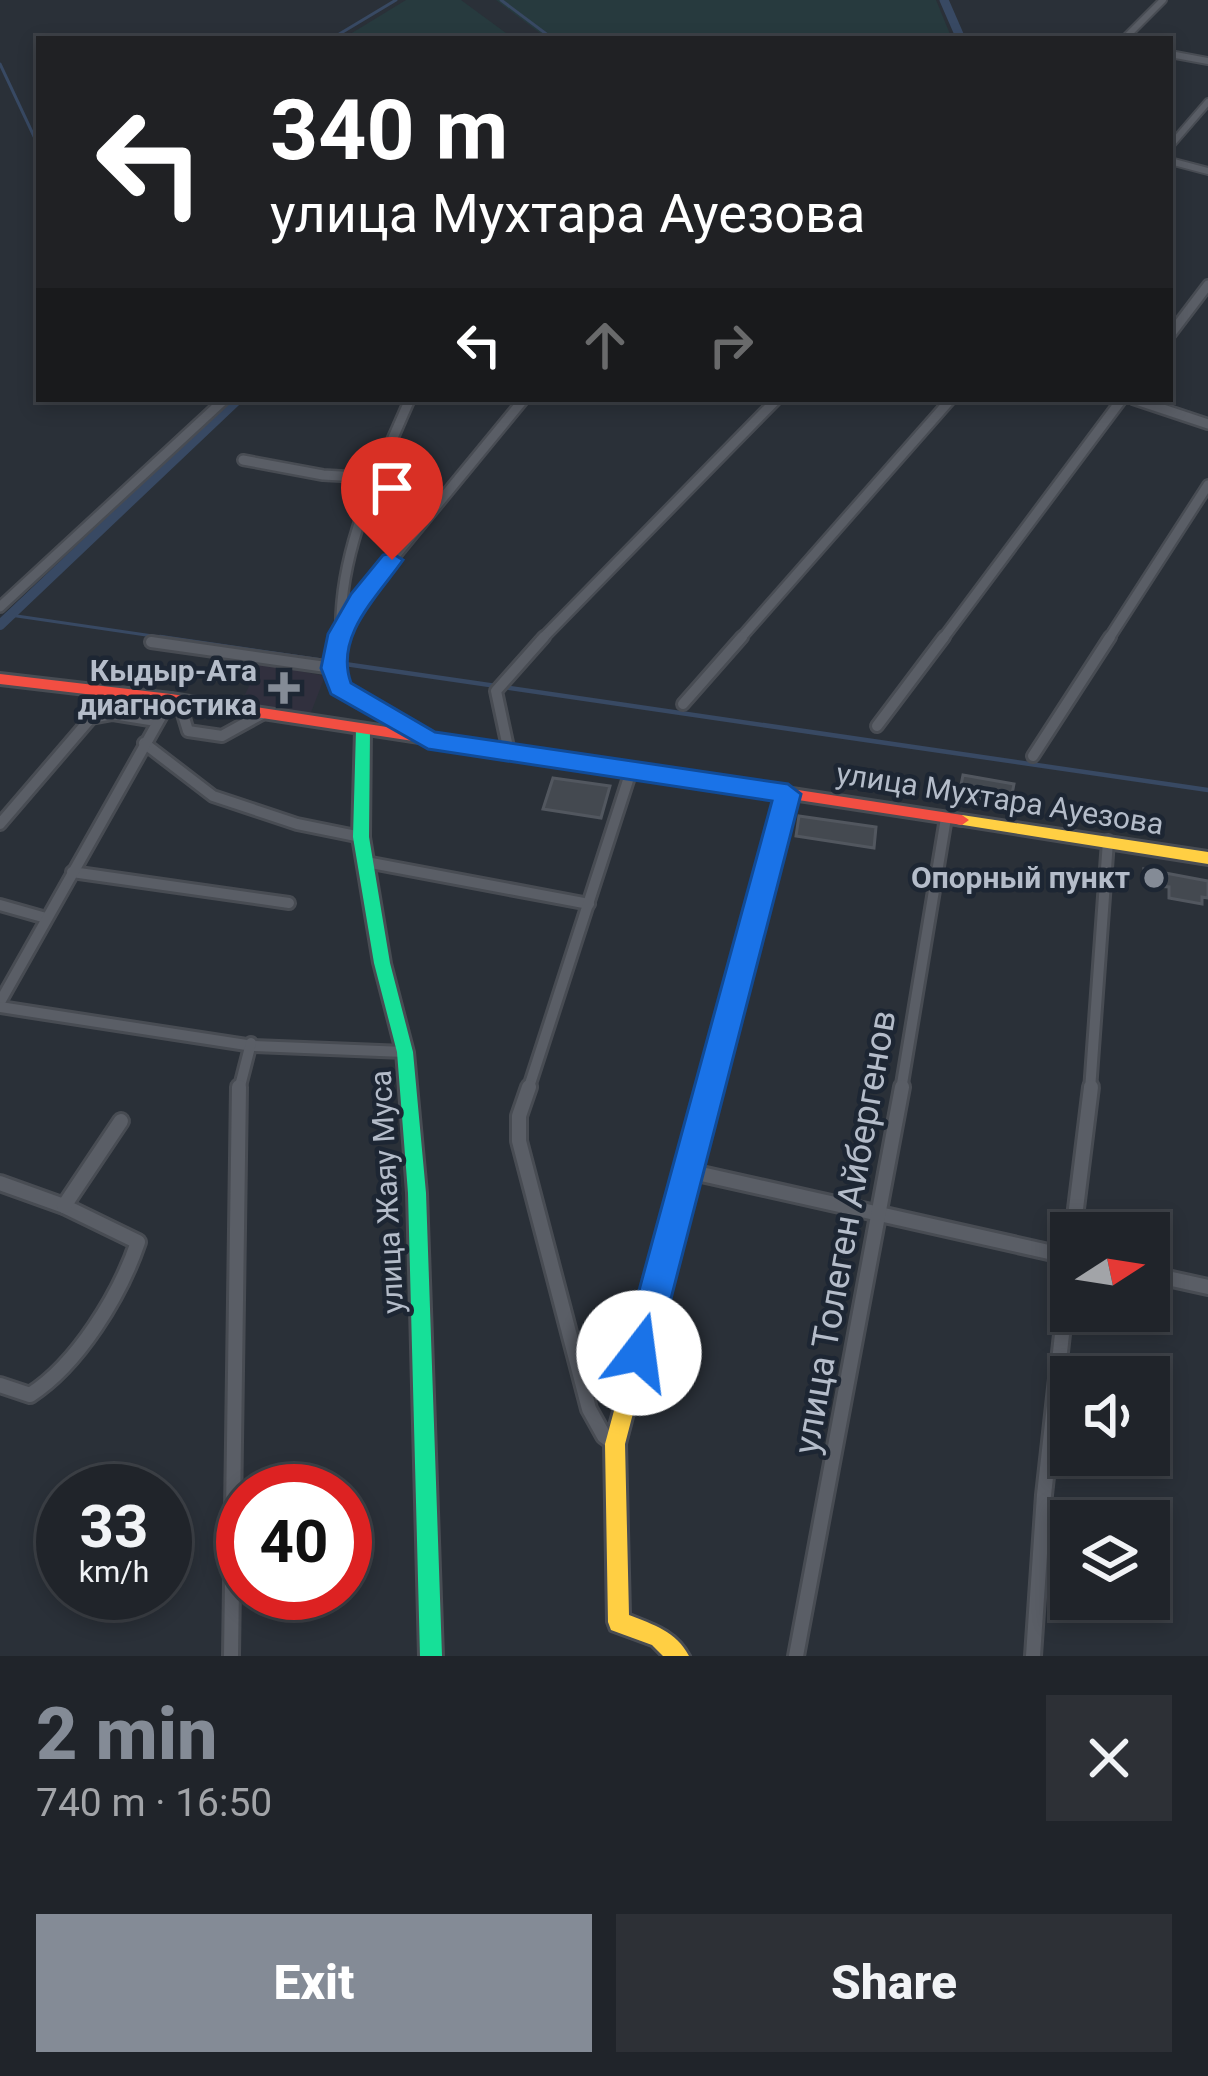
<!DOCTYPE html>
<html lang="en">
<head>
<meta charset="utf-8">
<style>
  body { margin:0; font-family:Roboto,sans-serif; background:#2d3036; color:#f1f3f6; height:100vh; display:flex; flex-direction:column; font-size:45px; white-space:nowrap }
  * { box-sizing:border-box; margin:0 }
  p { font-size:39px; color:#a2a4a8 }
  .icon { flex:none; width:66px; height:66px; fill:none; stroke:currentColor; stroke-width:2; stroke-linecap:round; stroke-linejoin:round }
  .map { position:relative; height:1656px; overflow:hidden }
  .details { display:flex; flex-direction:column; background:#20242a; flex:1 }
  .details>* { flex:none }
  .banner { position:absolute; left:36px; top:36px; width:1137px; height:366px; border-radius:0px; box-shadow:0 6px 18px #0003,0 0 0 3px #3d4147; background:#202124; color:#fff; overflow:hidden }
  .needle { width:78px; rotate:78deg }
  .tools { position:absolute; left:1050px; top:1212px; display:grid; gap:24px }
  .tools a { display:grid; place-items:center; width:120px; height:120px; border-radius:0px; background:#20242a; box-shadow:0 6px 18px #0003,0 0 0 3px #3d4147; font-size:60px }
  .speed { position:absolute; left:36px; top:1464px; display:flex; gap:24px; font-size:60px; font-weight:700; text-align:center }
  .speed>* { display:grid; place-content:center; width:156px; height:156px; border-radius:50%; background:#20242a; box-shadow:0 6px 18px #0003,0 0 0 3px #3d4147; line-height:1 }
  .speed small { font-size:30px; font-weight:400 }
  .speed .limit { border:18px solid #d22; background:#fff; color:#111 }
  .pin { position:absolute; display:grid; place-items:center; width:102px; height:102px; color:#fff; margin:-123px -51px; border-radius:50% 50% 50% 0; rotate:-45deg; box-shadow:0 0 12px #0007 }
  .pin .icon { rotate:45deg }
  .me { position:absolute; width:132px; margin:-66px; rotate:15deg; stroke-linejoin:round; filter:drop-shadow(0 0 9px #0008) }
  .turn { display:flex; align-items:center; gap:42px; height:252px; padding:0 36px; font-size:54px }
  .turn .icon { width:156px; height:156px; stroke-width:2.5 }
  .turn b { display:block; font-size:84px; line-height:102px }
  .lanes { display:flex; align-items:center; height:114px; padding:0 36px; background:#0003; justify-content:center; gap:60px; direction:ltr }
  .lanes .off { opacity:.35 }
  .round { display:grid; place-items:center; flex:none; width:126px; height:126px; border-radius:0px; background:#2d3036 }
  .overview { display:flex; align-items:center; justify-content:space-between; height:204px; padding:0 36px }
  h1 { font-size:72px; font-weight:800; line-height:90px; color:#848b96 }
  .cta { display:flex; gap:24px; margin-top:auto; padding:24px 36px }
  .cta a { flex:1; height:138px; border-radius:0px; background:#848b96; color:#fff; font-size:48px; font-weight:800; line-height:138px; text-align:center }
  .cta a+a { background:#2d3036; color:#f1f3f6 }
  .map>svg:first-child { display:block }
</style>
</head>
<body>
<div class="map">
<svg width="1208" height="1656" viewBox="0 0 1208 1656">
  <rect width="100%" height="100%" fill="#2a3038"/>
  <path fill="#31303e" d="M 260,663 L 325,676 L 310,715 L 240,705 Z"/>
  <g fill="#273a3e">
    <path d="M 406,0 L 461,0 L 514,39 L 342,39 Z"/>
    <path d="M 496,0 L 936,0 L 952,39 L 548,39 Z"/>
  </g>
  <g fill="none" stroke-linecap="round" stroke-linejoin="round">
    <g stroke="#384963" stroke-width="3">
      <path d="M 501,0 L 553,39"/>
      <path d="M 331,39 L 396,0"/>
      <path d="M 0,64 L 39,147"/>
      <path d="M 10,615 L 180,640"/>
    </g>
    <path stroke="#384963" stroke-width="4.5" d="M 160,637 L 1208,790"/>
    <path stroke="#384963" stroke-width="9" d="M 944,0 L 961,39"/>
    <path stroke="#384963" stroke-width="10" d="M 0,625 L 238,399"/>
  </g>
  <g fill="#444950" stroke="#52575f" stroke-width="3">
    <path d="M 963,775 L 1014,784 L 1010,804 L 959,795 Z"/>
    <path d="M 553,778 L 610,786 L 601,818 L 543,809 Z"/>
    <path d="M 799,816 L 876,827 L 874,848 L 796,836 Z"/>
    <path d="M 1144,869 L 1208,881 L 1208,898 L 1202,897 L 1202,904 L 1169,898 L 1169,887 L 1146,885 Z"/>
  </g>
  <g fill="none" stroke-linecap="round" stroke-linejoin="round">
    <defs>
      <g id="street-far3">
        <path d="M 1124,39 L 1163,0"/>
        <path d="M 1170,54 L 1208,61"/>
        <path d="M 1170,146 L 1208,102"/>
        <path d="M 1170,161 L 1208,171"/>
      </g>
      <g id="street-far2">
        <path d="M 1170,335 L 1208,285"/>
        <path d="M 1133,399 L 1208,424"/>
        <path d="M 243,460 L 323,475 L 376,478"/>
        <path d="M 0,607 L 225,399"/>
        <path d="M 341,634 C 338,552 378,473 410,399"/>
        <path d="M 340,640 L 359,600 L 524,399"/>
        <path d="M 541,640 L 777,399"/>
        <path d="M 739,640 L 951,399"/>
        <path d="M 942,640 L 1122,399"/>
        <path d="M 1108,640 L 1208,485"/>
      </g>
      <g id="street-far1">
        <path d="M 341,637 L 336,664 L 340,688 L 424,738"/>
        <path d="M 151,642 L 333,668"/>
        <path d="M 179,701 L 188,731 L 222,736 L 262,714"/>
        <path d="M 683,704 L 742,637"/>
        <path d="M 877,726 L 944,637"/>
        <path d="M 144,743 L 213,796 L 297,824 L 361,837"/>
        <path d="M 509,752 L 496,691 L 544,637"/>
        <path d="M 1033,756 L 1110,637"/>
        <path d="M 0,824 L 91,718 L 113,714 L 156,721"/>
        <path d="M 366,862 L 589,904"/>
        <path d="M 72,872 L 289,903"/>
        <path d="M 0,905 L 46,918"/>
        <path d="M 0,1002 L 171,699"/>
        <path d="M 0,1007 L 253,1046 L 405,1052"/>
        <path d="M 239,1090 L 251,1043"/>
        <path d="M 528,1090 L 631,771"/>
        <path d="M 901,1090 L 946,818"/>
        <path d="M 1090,1090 L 1108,841"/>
      </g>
      <g id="street">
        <path d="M 529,1087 L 519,1116 L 519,1141 L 589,1409 L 604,1436 L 615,1444"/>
        <path d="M 688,1171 L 1071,1257"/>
        <path d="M 0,1183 L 64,1206 L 138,1242 C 120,1295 78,1364 30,1395 L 0,1385"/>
        <path d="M 64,1206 L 121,1121"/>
        <path d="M 1073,1233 L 1091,1087"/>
        <path d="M 1149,1274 L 1208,1287"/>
        <path d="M 231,1656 L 239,1087"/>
        <path d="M 796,1656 L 902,1087"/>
        <path d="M 1033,1656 L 1044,1495 L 1071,1254"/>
      </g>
      <path id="fast" d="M 363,725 L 370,730 L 369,837 L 390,963 L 413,1052 L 426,1193 L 442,1656 L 420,1656 L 408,1193 L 397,1052 L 374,963 L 353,837 L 356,730 Z"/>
      <g id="slow">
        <path d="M 788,788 L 795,793 L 625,1444 L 629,1615 C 654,1625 676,1631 689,1656 L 663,1656 L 652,1645 L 611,1630 L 608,1622 L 605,1444 L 781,793 Z"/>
        <path d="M 962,815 L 1208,852 L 1208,864 L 957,824 L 955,820 L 957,816 Z"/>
      </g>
      <path id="jam" d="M 0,674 L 171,694 L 962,815 L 969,820 L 962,825 L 171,704 L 0,684 Z"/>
    </defs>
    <use href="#street-far3" stroke="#484c53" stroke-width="10"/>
    <use href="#street-far2" stroke="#484c53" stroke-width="14"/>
    <use href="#street-far1" stroke="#484c53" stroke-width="16"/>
    <use href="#street" stroke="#484c53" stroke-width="20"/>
    <use href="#fast" stroke="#484c53" stroke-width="6"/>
    <use href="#slow" stroke="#484c53" stroke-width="6"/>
    <use href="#jam" stroke="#484c53" stroke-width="6"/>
    <use href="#street-far3" stroke="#5a5e66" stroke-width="6"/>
    <use href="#street-far2" stroke="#5a5e66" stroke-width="9"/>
    <use href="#street-far1" stroke="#5a5e66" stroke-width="10"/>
    <use href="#street" stroke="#5a5e66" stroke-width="14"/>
    <use href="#fast" fill="#16e098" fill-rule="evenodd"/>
    <use href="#slow" fill="#ffcf43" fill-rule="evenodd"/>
    <use href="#jam" fill="#f24e42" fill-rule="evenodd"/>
  </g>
  <path fill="#1a73e8" stroke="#114b97" stroke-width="3" d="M 392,553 L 403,560 C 378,596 334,636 351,683 L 435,732 L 788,784 L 801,794 L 657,1353 L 652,1364 L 639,1369 L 627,1364 L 622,1353 L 772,801 L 428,749 L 331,694 L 321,668 L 328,634 L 351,594 L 383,555 Z"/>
  <g fill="#848b96" stroke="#1d2633" stroke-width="4.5">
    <path d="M278 670h12v12h12v12h-12v12h-12v-12h-12v-12h12z"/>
    <circle cx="1154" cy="878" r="12"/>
  </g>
  <g text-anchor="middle" stroke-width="9" stroke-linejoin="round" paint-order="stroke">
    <g font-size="30" font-weight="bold" fill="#b4bcc9" stroke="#1d2633" text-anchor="end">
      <text x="257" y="681">Кыдыр-Ата<tspan x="257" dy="34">диагностика</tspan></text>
      <text x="1130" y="888">Опорный пункт</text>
    </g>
    <g font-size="30" fill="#b4bcc9" stroke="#1d2633">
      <text transform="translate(1000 799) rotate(9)" y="10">улица Мухтара Ауезова</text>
      <text transform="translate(387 1192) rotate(-93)" y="10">улица Жаяу Муса</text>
    </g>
    <g font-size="36" fill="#b4bcc9" stroke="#1d2633">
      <text transform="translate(844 1232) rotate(-80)" y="13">улица Толеген Айбергенов</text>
    </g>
  </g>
</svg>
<div class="tools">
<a><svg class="needle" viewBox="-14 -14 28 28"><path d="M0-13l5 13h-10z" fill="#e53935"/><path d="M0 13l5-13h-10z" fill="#a2a4a8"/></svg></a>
<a><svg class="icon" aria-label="sound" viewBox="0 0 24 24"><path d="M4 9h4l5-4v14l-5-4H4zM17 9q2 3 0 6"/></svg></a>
<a><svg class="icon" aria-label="layers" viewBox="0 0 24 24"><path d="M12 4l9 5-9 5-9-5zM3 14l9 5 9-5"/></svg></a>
</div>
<div class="speed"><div>33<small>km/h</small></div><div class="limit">40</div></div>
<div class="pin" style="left:392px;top:560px;background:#d93025"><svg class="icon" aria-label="arrive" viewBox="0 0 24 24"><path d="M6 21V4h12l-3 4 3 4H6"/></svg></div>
<svg class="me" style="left:639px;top:1353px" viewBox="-20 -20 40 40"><circle r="19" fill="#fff"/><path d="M0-13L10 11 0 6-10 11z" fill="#1a73e8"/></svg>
<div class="banner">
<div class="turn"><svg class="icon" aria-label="left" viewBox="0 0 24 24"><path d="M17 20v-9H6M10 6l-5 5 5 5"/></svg><div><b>340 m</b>улица Мухтара Ауезова</div></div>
<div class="lanes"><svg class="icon" aria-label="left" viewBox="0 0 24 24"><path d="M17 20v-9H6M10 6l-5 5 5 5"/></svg><svg class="icon off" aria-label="ahead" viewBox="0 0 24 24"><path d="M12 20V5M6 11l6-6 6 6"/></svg><svg class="icon off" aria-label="right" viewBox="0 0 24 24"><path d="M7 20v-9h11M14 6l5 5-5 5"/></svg></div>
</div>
</div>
<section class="details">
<div class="overview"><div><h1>2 min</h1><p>740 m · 16:50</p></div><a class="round"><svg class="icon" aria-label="close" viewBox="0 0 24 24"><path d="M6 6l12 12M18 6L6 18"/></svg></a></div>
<div class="cta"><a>Exit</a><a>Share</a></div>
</section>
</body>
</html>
